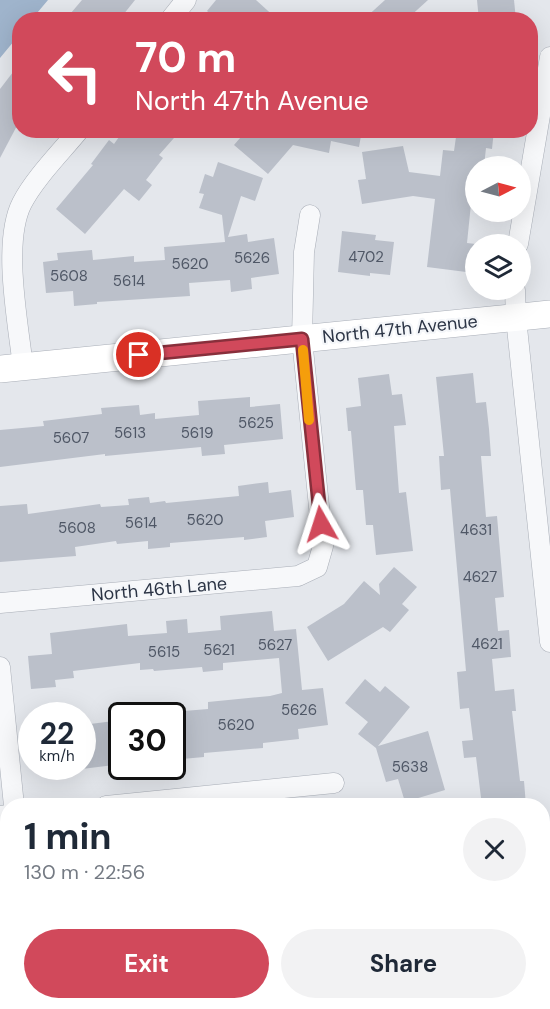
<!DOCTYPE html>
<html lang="en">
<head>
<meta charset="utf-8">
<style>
  body { margin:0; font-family:"DM Sans",sans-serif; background:#f2f2f3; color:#1f2937; height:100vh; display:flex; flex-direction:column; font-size:22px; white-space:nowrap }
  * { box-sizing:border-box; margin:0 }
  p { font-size:20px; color:#747a83 }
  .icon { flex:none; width:33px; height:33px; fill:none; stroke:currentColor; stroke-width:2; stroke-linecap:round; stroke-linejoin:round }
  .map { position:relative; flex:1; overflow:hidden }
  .details { position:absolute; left:0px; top:798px; width:550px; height:212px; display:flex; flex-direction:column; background:#fff; border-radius:24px 24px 0 0; box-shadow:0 6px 24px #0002 }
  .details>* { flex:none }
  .guide { position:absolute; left:12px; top:12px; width:526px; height:126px; border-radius:24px; box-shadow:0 6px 24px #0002; background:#d1495b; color:#fff; overflow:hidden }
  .needle { width:39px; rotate:84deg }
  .tools { position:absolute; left:465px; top:156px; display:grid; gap:12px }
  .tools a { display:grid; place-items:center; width:66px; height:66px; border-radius:50%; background:#fff; box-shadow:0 6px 24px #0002; font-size:30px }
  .speed { position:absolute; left:18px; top:702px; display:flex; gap:12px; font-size:30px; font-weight:700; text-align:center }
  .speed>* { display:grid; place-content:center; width:78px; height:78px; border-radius:50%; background:#fff; box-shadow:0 6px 24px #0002; line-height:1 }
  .speed small { font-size:15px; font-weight:400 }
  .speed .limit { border:3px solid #111; border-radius:9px; background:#fff; color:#111 }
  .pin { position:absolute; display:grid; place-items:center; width:51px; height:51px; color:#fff; margin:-26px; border:3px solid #fff; border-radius:50%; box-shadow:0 2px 6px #0007 }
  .me { position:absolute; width:66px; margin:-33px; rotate:354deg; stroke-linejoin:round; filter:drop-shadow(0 0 4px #0008) }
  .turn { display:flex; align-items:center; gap:21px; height:126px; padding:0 24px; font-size:27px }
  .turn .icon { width:78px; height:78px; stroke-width:2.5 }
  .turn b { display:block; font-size:42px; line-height:51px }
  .round { display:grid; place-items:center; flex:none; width:63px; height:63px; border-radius:32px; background:#f2f2f3 }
  .summary { display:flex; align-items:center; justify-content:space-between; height:102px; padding:0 24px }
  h1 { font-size:36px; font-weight:700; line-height:45px }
  .action { display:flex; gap:12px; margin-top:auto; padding:12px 24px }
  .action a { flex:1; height:69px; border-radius:36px; background:#d1495b; color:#fff; font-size:24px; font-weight:700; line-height:69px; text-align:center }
  .action a+a { background:#f2f2f3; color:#1f2937 }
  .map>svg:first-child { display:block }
</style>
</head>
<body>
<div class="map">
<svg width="550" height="1009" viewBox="0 0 550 1009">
  <rect width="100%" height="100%" fill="#e4e7ec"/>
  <path fill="#9fb4cc" d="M 0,0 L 48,0 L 32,19 L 20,20 L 19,35 L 0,58 Z"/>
  <g fill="#bbc0ca">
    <path d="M 82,0 L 135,0 L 119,20 L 65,20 Z"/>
    <path d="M 216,0 L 256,0 L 278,20 L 217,20 L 207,11 Z"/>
    <path d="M 385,0 L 428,0 L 406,20 L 363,20 Z"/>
    <path d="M 477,0 L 514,0 L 516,20 L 479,20 Z"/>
    <path d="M 20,63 L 20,120 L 0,158 L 0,89 Z"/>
    <path d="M 124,130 L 181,130 L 159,155 L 163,158 L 146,180 L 152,185 L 139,201 L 124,189 L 85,234 L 56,209 L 93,165 L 91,164 L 109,140 L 114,144 Z"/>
    <path d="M 247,130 L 362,130 L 359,147 L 331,141 L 329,153 L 293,145 L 268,174 L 234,145 Z"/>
    <path d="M 457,130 L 494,130 L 492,149 L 486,148 L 484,166 L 476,166 L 476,204 L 471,204 L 467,243 L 476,244 L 474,273 L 427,267 L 435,199 L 413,196 L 362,204 L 358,180 L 366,179 L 362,152 L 403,146 L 409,172 L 440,176 L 443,150 L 454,151 Z"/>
    <path d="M 218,162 L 263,178 L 255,201 L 241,196 L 228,237 L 247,234 L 248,242 L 274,238 L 279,274 L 251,278 L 252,289 L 231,292 L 230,280 L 189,283 L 190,296 L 97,302 L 97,304 L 74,306 L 73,291 L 46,293 L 43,262 L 58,260 L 57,253 L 92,250 L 93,260 L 134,256 L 134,262 L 165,260 L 164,247 L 225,242 L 222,215 L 199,208 L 204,194 L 199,193 L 205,174 L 213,177 Z"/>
    <path d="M 342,231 L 376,235 L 375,240 L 394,242 L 390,275 L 370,273 L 370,276 L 338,272 Z"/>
    <path d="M 473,373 L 476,403 L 486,402 L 489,429 L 491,456 L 481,456 L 486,517 L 497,516 L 504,597 L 495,598 L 498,631 L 509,630 L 511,657 L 492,659 L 495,691 L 514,689 L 516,711 L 512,711 L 520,781 L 524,781 L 526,806 L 482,806 L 476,757 L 464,758 L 462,741 L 473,740 L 469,708 L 460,709 L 457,672 L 466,671 L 450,489 L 441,490 L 439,456 L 444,456 L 436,377 Z"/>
    <path d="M 389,374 L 392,395 L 402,394 L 406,425 L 394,426 L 399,493 L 406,492 L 413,551 L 376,555 L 373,525 L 366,525 L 363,490 L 356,490 L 351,431 L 348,431 L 346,408 L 361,406 L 358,378 Z"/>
    <path d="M 250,397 L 250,407 L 280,404 L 283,439 L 224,445 L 225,454 L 202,456 L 201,447 L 105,456 L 105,454 L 0,467 L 0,430 L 44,426 L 43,421 L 102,414 L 101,408 L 139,405 L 140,415 L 155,413 L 155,419 L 199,415 L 198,401 Z"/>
    <path d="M 268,482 L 269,493 L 291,490 L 294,517 L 265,521 L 267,537 L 244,540 L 244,537 L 170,543 L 170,547 L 148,549 L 148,541 L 117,544 L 116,541 L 75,547 L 76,556 L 0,562 L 0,506 L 27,504 L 28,514 L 100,504 L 101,507 L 129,505 L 128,499 L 149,497 L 150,503 L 165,501 L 166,503 L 239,496 L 238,486 Z"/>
    <path d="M 394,567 L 417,587 L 402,604 L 409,610 L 390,632 L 383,627 L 328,661 L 307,627 L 344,604 L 364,581 L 380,595 L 379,584 Z"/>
    <path d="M 272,611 L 274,631 L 296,629 L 302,690 L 323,688 L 328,725 L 298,729 L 299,739 L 263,743 L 263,748 L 204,753 L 204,757 L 182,759 L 181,741 L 172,741 L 172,712 L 208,709 L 208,702 L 270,696 L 282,693 L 279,658 L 223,663 L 223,670 L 203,672 L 202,667 L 154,671 L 153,669 L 140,670 L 140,663 L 73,671 L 74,678 L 55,680 L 56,687 L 31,689 L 28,656 L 52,654 L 50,633 L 127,624 L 128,636 L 167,633 L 166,621 L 187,619 L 188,633 L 221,630 L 220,616 Z"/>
    <path d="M 365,679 L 380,692 L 385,686 L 410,707 L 378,746 L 428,731 L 445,790 L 405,802 L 398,779 L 386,782 L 376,748 L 358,734 L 368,722 L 345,703 Z"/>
    <path d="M 122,720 L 122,764 L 82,769 L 82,725 Z"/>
  </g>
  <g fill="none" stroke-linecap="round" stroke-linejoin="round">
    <defs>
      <g id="street">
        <path d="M 170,20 L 186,0"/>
        <path d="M 518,244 L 550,57"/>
        <path d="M 515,290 L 516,318 L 550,642"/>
        <path d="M 23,367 C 18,322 2,242 22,203 C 35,178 61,152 79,130"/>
        <path d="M 0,603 L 298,576 L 317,567 L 323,546 L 302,339 L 304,252 L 310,215"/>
        <path d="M 0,667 L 14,806"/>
        <path d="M 106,806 L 334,783"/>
        <path d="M 0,816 L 8,815"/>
        <path d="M 543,974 L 550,973"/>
        <path d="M 34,1002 L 35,1009"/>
        <path d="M 192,1009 L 263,1002"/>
      </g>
      <path id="secondary" d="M 0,369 L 550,314"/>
    </defs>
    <use href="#street" stroke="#a9aeb7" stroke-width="21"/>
    <use href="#secondary" stroke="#a9aeb7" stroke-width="28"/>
    <use href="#street" stroke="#f7f8fa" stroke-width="20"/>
    <use href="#secondary" stroke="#fff" stroke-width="27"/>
  </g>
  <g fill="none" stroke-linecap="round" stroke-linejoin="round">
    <defs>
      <path id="route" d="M 139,355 L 302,339 L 321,524"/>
    </defs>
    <use href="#route" stroke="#882f3b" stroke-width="15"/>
    <use href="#route" stroke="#d1495b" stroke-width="10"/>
    <path stroke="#f59e0b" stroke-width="10" d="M 303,350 L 309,420"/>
  </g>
  <g text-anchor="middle" stroke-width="4.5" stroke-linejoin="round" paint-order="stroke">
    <g font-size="15" fill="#4f5766">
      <text x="366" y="262">4702</text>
      <text x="252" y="263">5626</text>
      <text x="190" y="269">5620</text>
      <text x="69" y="281">5608</text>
      <text x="129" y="286">5614</text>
      <text x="256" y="428">5625</text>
      <text x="130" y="438">5613</text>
      <text x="197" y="438">5619</text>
      <text x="71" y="443">5607</text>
      <text x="205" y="525">5620</text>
      <text x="141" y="528">5614</text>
      <text x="77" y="533">5608</text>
      <text x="476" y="535">4631</text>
      <text x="480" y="582">4627</text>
      <text x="487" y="649">4621</text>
      <text x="275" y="650">5627</text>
      <text x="219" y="655">5621</text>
      <text x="164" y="657">5615</text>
      <text x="299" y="715">5626</text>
      <text x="236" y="730">5620</text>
      <text x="410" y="772">5638</text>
    </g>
    <g font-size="18" fill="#2b3445" stroke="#f4f6f9">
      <text transform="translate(400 329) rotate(-6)" y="6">North 47th Avenue</text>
      <text transform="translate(159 589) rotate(-5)" y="6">North 46th Lane</text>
    </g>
  </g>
</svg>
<div class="tools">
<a><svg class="needle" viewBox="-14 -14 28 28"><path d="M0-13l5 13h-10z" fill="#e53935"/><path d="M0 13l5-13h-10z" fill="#747a83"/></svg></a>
<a><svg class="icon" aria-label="layers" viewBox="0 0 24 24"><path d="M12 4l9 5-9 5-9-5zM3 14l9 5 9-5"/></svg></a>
</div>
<div class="speed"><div>22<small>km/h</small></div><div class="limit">30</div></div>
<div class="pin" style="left:139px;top:355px;background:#d93025"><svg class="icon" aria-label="arrive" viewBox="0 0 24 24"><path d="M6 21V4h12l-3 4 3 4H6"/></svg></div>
<svg class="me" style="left:321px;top:524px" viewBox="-20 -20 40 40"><path d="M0-17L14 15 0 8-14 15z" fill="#d1495b" stroke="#fff" stroke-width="4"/></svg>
<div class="guide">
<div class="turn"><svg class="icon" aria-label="left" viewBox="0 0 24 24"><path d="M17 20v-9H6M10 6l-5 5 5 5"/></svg><div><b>70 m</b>North 47th Avenue</div></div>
</div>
<section class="details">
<div class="summary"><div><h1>1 min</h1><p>130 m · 22:56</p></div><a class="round"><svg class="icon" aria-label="close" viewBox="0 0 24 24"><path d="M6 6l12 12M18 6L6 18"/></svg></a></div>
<div class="action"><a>Exit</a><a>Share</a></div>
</section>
</div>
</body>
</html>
